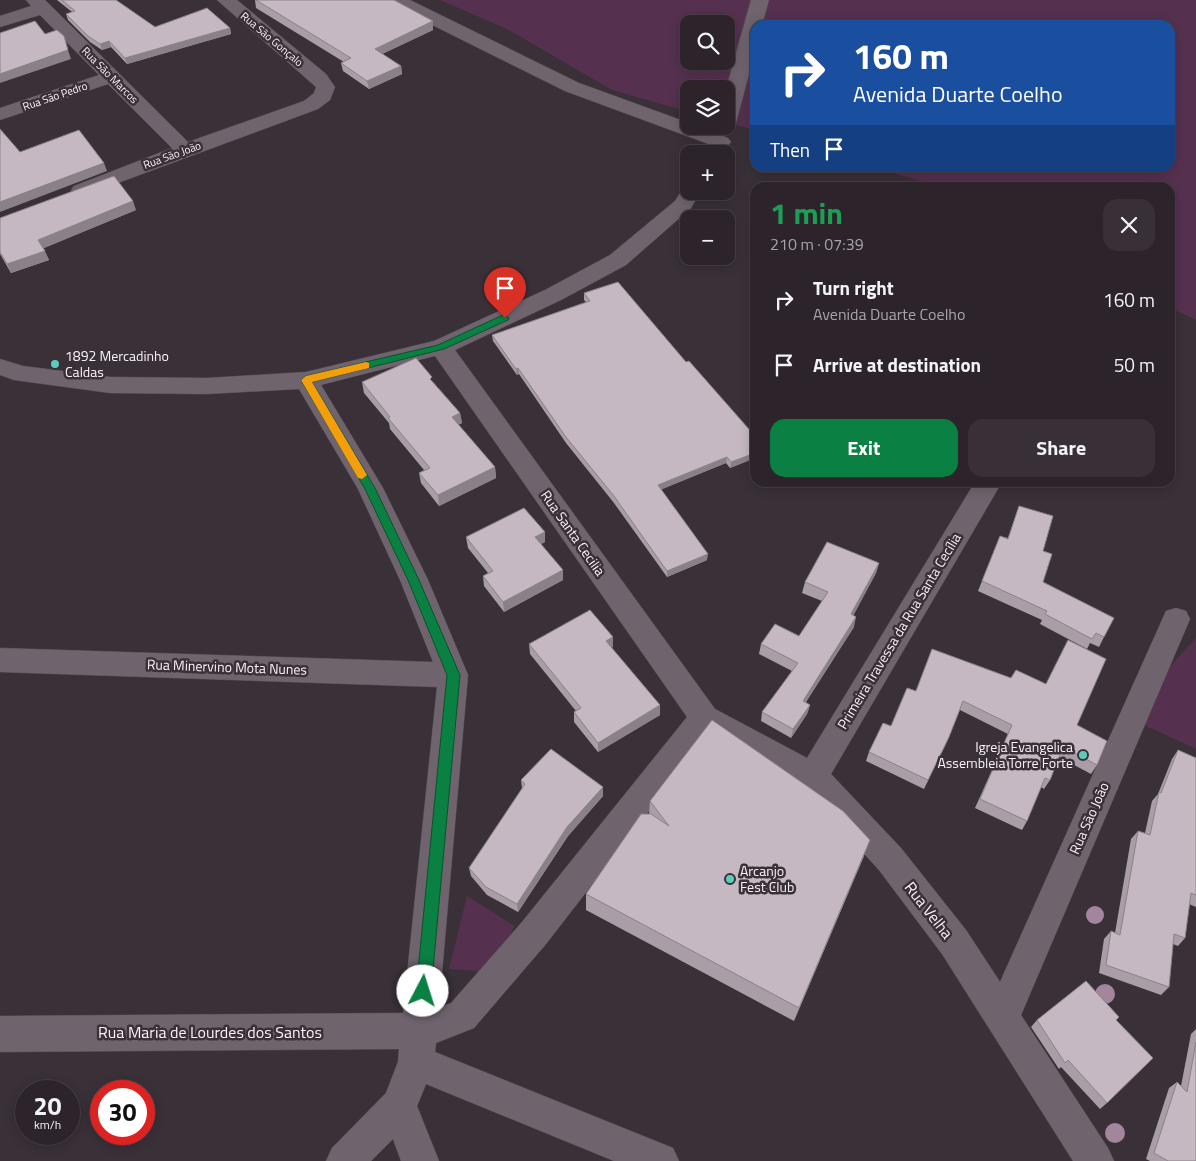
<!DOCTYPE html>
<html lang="en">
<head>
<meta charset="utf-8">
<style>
  body { margin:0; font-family:"Titillium Web",sans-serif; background:#383036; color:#f1f3f6; height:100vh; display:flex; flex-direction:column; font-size:19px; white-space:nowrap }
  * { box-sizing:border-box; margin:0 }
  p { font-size:16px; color:#a6a4a8 }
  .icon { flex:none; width:28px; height:28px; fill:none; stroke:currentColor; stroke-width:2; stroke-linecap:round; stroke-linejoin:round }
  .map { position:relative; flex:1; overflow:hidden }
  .panel { position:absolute; left:750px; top:182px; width:425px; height:305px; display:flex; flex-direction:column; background:#2c242a; border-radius:15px; box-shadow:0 2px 12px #0003,0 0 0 1px #484147 }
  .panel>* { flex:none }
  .banner { position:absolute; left:750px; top:20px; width:425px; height:152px; border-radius:15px; box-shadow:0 2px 12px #0003,0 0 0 1px #484147; background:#1a4fa0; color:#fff; overflow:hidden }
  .fabs { position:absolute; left:680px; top:15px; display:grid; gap:10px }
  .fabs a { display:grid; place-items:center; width:55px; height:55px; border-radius:10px; background:#2c242a; box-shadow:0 2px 12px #0003,0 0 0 1px #484147; font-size:25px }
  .speed { position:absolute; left:15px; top:1080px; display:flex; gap:10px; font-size:25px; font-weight:700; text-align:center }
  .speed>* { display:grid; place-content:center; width:65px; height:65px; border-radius:50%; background:#2c242a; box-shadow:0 2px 12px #0003,0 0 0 1px #484147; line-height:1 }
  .speed small { font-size:12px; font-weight:400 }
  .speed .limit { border:8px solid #d22; background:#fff; color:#111 }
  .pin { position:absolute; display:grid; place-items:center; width:42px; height:42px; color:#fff; margin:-51px -21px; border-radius:50% 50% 50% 0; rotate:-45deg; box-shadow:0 0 5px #0007 }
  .pin .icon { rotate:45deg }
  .me { position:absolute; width:55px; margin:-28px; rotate:5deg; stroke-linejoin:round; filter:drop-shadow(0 0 4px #0008) }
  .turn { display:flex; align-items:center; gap:18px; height:105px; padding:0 20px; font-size:22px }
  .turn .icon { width:65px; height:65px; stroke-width:2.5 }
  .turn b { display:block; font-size:35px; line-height:42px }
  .then { display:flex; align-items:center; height:48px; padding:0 20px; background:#0003; gap:10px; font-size:19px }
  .round { display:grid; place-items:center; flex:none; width:52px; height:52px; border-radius:15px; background:#383036 }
  .head { display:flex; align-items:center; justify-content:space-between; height:85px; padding:0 20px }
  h1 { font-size:30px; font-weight:700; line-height:38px; color:#1e9e55 }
  .button { display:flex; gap:10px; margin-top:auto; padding:10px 20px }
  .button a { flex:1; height:58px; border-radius:15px; background:#0b8043; color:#fff; font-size:20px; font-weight:700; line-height:58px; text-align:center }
  .button a+a { background:#383036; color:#f1f3f6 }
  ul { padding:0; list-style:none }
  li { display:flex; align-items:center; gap:15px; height:65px; padding:0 20px }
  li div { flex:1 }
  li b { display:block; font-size:19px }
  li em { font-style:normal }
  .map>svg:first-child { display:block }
</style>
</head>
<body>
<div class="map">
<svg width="1196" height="1161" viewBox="0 0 1196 1161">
  <rect width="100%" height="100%" fill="#3a3038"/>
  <g fill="#55314f" fill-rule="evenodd">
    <path d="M 440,0 L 1196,0 L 1196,320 L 1170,308 L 1170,188 L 941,187 L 877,168 L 1170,168 L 1170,25 L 755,25 L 755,130 L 726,122 L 726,89 L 689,89 L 689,112 L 612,90 L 507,29 ZM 689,24 L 726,24 L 726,61 L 689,61 Z"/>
    <path d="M 1196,638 L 1196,749 L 1144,725 L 1165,672 Z"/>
    <path d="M 467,896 L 515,926 L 489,972 L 449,969 Z"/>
  </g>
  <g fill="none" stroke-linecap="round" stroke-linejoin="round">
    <defs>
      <g id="minor">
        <path d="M 26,0 L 45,0 L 188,142 L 304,101 L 314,93 L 316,87 L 217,0 L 237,0 L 326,74 L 335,87 L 330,100 L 318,109 L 88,194 L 81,196 L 74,194 L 71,190 L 74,186 L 172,148 L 108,84 L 0,120 L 0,108 L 99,75 L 40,15 L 0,27 L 0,16 L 31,6 Z"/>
        <path d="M 387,0 L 410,0 L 579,83 L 689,123 L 689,126 L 697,126 L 728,138 L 731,142 L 728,146 L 721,148 L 714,146 L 565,91 L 390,4 Z"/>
        <path d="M 751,0 L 769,0 L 762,25 L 755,25 L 755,51 L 736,123 L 733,127 L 726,129 L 718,126 L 726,126 L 726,89 Z"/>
        <path d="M 689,185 L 689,191 L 701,191 L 691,208 L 626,265 L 561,300 L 455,350 L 715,709 L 807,758 L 975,482 L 996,482 L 999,487 L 995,494 L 831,774 L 901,848 L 966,930 L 1000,982 L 1166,611 L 1176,608 L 1186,611 L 1190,619 L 1021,1015 L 1108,1148 L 1114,1161 L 1073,1161 L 942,954 L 879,870 L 802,786 L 708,735 L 546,944 L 474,1028 L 436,1043 L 435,1052 L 673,1148 L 679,1161 L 614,1161 L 426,1084 L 417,1106 L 439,1161 L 401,1161 L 393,1139 L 371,1161 L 326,1161 L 332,1148 L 386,1093 L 398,1062 L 399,1049 L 0,1052 L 0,1016 L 403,1013 L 437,687 L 0,672 L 0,648 L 433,662 L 400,580 L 358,489 L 299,389 L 207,394 L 110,393 L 14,380 L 0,375 L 0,359 L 23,366 L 110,377 L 207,378 L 306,372 L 434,341 L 545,290 L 610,255 L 675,201 L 684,187 ZM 435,356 L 687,717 L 522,922 L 451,1003 L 439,1007 L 468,675 L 428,580 L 383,488 L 321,385 Z"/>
      </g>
    </defs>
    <use href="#minor" stroke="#554c53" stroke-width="1"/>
    <use href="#minor" fill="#6f646d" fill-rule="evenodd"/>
  </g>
  <g fill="#a3859d">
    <circle cx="1095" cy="915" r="9"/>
    <circle cx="1105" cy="994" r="10"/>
    <circle cx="1115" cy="1133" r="10"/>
  </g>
  <g fill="#a99ea7">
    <path d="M 57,0 L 116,0 L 155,27 L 230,28 L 231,34 L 127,64 L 111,47 L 102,50 L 90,42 L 68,20 L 66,14 L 72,12 Z"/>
    <path d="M 255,0 L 394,0 L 433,30 L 382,54 L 401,66 L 402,74 L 369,89 L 343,71 L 341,63 L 344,62 L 256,8 Z"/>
    <path d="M 136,210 L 43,248 L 49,260 L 11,273 L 0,254 L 0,218 Z"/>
    <path d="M 584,293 L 686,362 L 755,436 L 755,458 L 730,468 L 726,463 L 661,489 L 707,560 L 667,577 L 614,503 L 566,443 L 519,374 L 517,375 L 493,341 L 492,335 L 586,302 L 584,300 Z"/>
    <path d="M 362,382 L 433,382 L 460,413 L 462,423 L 458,425 L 495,467 L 496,478 L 439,506 L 421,483 L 419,473 L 424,470 L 390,429 L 389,423 L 364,393 Z"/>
    <path d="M 1019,506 L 1043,551 L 1043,582 L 1104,637 L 1099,647 L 1090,643 L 1087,649 L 1040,624 L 1042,620 L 978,591 L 1000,536 L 1008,538 Z"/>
    <path d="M 466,537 L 545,542 L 541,544 L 563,580 L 504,612 L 484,586 L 483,576 L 488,573 L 468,548 Z"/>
    <path d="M 879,563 L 876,573 L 853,615 L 854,627 L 806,702 L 810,705 L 807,714 L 791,738 L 761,721 L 762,712 L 792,671 L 759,654 L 761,644 L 799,636 L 822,601 L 802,593 L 805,582 Z"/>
    <path d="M 529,644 L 613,647 L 611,648 L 660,705 L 660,715 L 598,752 L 574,722 L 574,712 L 576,711 L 530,654 Z"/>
    <path d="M 916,691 L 1077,725 L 1097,765 L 1091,774 L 1059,757 L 1050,780 L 1044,789 L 1041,787 L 1027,821 L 1022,830 L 975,808 L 1008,734 L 960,710 L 945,746 L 924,789 L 866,761 L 869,752 L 891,726 Z"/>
    <path d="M 1178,750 L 1196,758 L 1196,907 L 1189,904 L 1185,938 L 1178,946 L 1173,944 L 1169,987 L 1161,995 L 1099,973 L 1104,939 L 1111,931 L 1115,933 L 1131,839 L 1138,831 L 1145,833 L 1152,801 L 1158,794 L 1172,759 Z"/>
    <path d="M 521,780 L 603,787 L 603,796 L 568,836 L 518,912 L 487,895 L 471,876 L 469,868 L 522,789 Z"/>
    <path d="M 650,801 L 864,856 L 794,1021 L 586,910 L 586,894 L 649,814 Z"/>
    <path d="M 1119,1017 L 1116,1021 L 1107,1103 L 1100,1109 L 1061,1067 L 1059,1069 L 1031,1027 L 1037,1020 Z"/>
    <path d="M 1196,1029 L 1196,1161 L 1150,1161 L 1146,1159 L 1169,1088 L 1177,1082 L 1181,1086 L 1191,1034 Z"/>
  </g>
  <g fill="#8a8188">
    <path d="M 433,21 L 433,30 L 376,57 L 375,49 Z"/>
    <path d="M 230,28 L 231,34 L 127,64 L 125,58 Z"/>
    <path d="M 109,41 L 111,47 L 102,50 L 100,44 Z"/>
    <path d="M 68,50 L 71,59 L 0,83 L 0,74 Z"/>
    <path d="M 401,66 L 402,74 L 369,89 L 367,81 Z"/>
    <path d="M 104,163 L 107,171 L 0,212 L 0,202 Z"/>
    <path d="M 133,201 L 136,210 L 42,249 L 38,240 Z"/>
    <path d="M 45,251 L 49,260 L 11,273 L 7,264 Z"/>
    <path d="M 518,368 L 519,374 L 517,375 L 516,369 Z"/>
    <path d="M 460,413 L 462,423 L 453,427 L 452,417 Z"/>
    <path d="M 755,453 L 755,458 L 730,468 L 731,462 Z"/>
    <path d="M 727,457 L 726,463 L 658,491 L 658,485 Z"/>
    <path d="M 495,467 L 496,478 L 439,506 L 438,495 Z"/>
    <path d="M 545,532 L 545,542 L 535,547 L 535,537 Z"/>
    <path d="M 708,554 L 707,560 L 667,577 L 667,571 Z"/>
    <path d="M 879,563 L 876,573 L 849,624 L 851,614 Z"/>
    <path d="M 563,570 L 563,580 L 504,612 L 503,602 Z"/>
    <path d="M 856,617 L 854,627 L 800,710 L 803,701 Z"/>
    <path d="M 613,637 L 613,647 L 606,651 L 606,641 Z"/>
    <path d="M 660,705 L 660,715 L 598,752 L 598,743 Z"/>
    <path d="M 810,705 L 807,714 L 791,738 L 793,729 Z"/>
    <path d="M 603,787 L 603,796 L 568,836 L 518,912 L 517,904 L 567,827 Z"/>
    <path d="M 870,840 L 864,856 L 794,1021 L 799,1008 Z"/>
  </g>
  <g fill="#c5b8c2" stroke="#8a8188">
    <path d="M 62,0 L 116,0 L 155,27 L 207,8 L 230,28 L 125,58 L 109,41 L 100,44 L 88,36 L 66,14 L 75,11 Z"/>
    <path d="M 256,0 L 394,0 L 433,21 L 375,49 L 401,66 L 367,81 L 341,63 L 351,58 Z"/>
    <path d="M 35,21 L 45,34 L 57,30 L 64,36 L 68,50 L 0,74 L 0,33 Z"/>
    <path d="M 0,129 L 20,152 L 79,130 L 104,163 L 0,202 Z"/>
    <path d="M 114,176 L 133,201 L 38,240 L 45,251 L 7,264 L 0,252 L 0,218 Z"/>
    <path d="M 618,282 L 686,362 L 689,361 L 755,436 L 755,453 L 731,462 L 727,457 L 658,485 L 708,554 L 667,571 L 614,496 L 566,437 L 518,368 L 516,369 L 492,335 L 590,301 L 584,293 Z"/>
    <path d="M 416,358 L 432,377 L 430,379 L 460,413 L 452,417 L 495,467 L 438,495 L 419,473 L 430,468 L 388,418 L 390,417 L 362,382 Z"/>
    <path d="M 1019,506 L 1053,516 L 1043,551 L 1052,554 L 1043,582 L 1114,618 L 1104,637 L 1096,633 L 1092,639 L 1045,614 L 1047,611 L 982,581 L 1000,536 L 1008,539 Z"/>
    <path d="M 524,508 L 545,532 L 535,537 L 563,570 L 503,602 L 483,576 L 493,571 L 466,537 Z"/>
    <path d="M 827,542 L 879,563 L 851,614 L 856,617 L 803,701 L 810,705 L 793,729 L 762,712 L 798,663 L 761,644 L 775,624 L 799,636 L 828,592 L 805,582 Z"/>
    <path d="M 590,610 L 613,637 L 606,641 L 660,705 L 598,743 L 574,712 L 581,708 L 529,644 Z"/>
    <path d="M 1068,640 L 1106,659 L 1077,725 L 1107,741 L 1097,765 L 1063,747 L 1050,780 L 1045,778 L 1027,821 L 980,799 L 1012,725 L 963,701 L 949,737 L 928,780 L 869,752 L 883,723 L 891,726 L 907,688 L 916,691 L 932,649 L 1011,678 L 1016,670 L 1046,684 Z"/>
    <path d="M 712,720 L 843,811 L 870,840 L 799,1008 L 586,894 L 641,814 L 651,814 L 669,826 L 650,801 Z"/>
    <path d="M 551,749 L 603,787 L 567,827 L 517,904 L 486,887 L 469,868 L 525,784 L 521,780 Z"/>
    <path d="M 1178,750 L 1196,758 L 1196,895 L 1191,893 L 1185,938 L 1174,934 L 1169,987 L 1106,965 L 1111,931 L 1120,935 L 1138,831 L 1150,835 L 1159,792 L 1161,793 Z"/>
    <path d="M 1086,981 L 1119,1017 L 1116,1020 L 1153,1058 L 1107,1103 L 1068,1060 L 1065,1063 L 1037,1020 Z"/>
    <path d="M 1196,1042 L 1196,1161 L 1168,1161 L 1154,1153 L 1177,1082 L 1187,1092 Z"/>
  </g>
  <path fill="#0b8043" stroke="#07532c" d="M 505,314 L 509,318 L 508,320 L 444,349 L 312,382 L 375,488 L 419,580 L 460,675 L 431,991 L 428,996 L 423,998 L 418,996 L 416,991 L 447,675 L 408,580 L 365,489 L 301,380 L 306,376 L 438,345 Z"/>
  <path fill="#f59e0b" d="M 366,362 L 369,363 L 369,368 L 312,382 L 367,475 L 362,479 L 358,478 L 301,380 L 306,376 Z"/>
  <g fill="#5acebd" stroke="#3a3038" stroke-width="2">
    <circle cx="55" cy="364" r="5"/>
    <circle cx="1083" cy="755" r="5"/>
    <circle cx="730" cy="879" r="5"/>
  </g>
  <g text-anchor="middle" stroke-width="5" stroke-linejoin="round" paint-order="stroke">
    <g font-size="11" fill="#f8f1f6" stroke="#3a3038">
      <text transform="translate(272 39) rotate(40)" y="4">Rua São Gonçalo</text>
      <text transform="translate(110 75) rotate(45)" y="4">Rua São Marcos</text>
      <text transform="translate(55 96) rotate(-19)" y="4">Rua São Pedro</text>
      <text transform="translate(172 155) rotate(-20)" y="4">Rua São João</text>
    </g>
    <g font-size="14" fill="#f8f1f6" stroke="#3a3038" text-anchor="start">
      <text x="65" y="361">1892 Mercadinho<tspan x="65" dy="16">Caldas</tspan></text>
      <text x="1073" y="752" text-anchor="end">Igreja Evangelica<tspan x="1073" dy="16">Assembleia Torre Forte</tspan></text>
      <text x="740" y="876">Arcanjo<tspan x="740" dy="16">Fest Club</tspan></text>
    </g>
    <g font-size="14" fill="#f8f1f6" stroke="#3a3038">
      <text transform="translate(573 533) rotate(55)" y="5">Rua Santa Cecilia</text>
      <text transform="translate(899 631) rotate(-59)" y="5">Primeira Travessa da Rua Santa Cecília</text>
      <text transform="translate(227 667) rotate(2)" y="5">Rua Minervino Mota Nunes</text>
      <text transform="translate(1089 818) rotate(-66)" y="5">Rua São João</text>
    </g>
    <g font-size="16" fill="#f8f1f6" stroke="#3a3038">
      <text transform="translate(929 910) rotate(52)" y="6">Rua Velha</text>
      <text x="210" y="1038">Rua Maria de Lourdes dos Santos</text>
    </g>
  </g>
</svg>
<div class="fabs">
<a><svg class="icon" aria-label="search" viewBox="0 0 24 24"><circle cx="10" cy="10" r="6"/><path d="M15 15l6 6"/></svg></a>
<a><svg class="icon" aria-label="layers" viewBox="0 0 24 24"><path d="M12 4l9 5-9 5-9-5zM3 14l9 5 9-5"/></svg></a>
<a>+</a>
<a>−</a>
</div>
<div class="speed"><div>20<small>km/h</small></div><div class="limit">30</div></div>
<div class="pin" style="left:505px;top:318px;background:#d93025"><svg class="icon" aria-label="arrive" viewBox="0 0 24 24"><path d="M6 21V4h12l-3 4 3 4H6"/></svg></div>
<svg class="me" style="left:423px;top:991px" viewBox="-20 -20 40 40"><circle r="19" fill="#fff"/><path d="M0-13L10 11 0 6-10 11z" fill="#0b8043"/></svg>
<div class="banner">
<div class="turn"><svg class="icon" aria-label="right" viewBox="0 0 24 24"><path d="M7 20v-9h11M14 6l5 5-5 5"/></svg><div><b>160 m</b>Avenida Duarte Coelho</div></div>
<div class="then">Then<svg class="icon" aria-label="arrive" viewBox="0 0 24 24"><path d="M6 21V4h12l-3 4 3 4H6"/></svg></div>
</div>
<section class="panel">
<div class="head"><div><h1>1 min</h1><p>210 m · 07:39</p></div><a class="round"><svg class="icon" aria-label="close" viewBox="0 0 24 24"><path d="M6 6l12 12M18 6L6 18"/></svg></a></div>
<ul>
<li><svg class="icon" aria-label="right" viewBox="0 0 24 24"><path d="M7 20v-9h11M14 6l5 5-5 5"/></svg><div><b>Turn right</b><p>Avenida Duarte Coelho</p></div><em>160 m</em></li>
<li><svg class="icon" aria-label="arrive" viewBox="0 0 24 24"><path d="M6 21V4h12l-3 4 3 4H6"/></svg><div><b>Arrive at destination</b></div><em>50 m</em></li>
</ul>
<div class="button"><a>Exit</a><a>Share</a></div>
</section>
</div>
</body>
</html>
